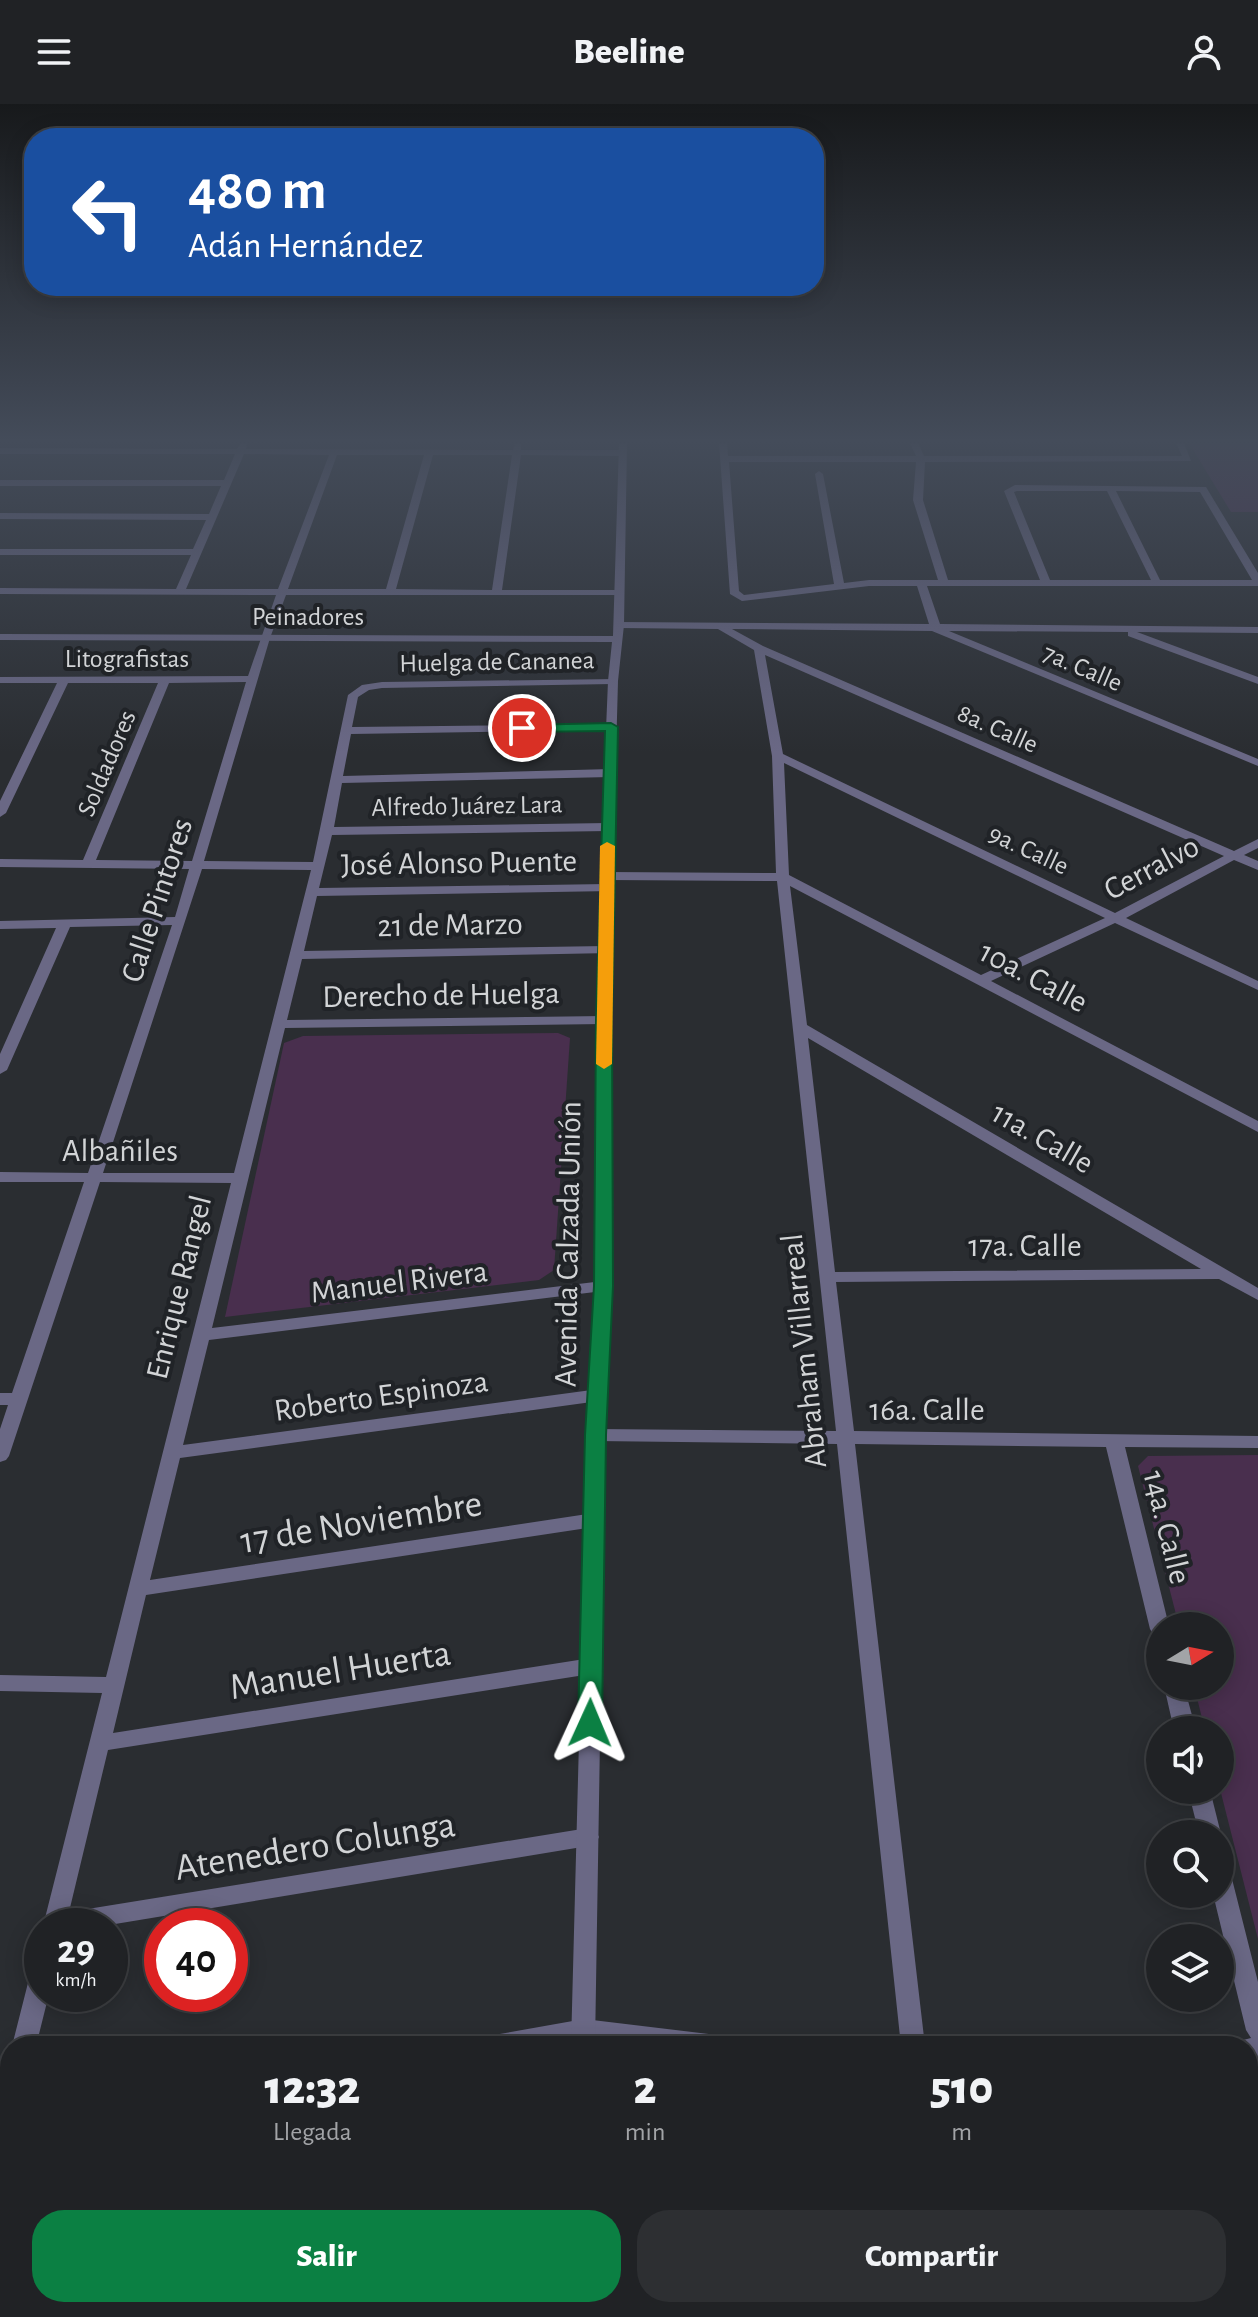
<!DOCTYPE html>
<html lang="es">
<head>
<meta charset="utf-8">
<style>
  body { margin:0; font-family:"Alegreya Sans",sans-serif; background:#2d2f32; color:#f1f3f6; height:100vh; display:flex; flex-direction:column; font-size:30px; white-space:nowrap }
  * { box-sizing:border-box; margin:0 }
  p { font-size:26px; color:#a2a4a7 }
  .icon { flex:none; width:44px; height:44px; fill:none; stroke:currentColor; stroke-width:2; stroke-linecap:round; stroke-linejoin:round }
  .map { position:relative; flex:1; overflow:hidden }
  .panel { position:absolute; left:0px; top:1932px; width:1258px; height:282px; display:flex; flex-direction:column; background:#202225; border-radius:32px 32px 0 0; box-shadow:0 4px 20px #0003,0 0 0 2px #3d3f42 }
  .panel>* { flex:none }
  .hud { position:absolute; left:24px; top:24px; width:800px; height:168px; border-radius:32px; box-shadow:0 4px 20px #0003,0 0 0 2px #3d3f42; background:#1a4fa0; color:#fff; overflow:hidden }
  .needle { width:52px; rotate:80deg }
  .tools { position:absolute; left:1146px; top:1508px; display:grid; gap:16px }
  .tools a { display:grid; place-items:center; width:88px; height:88px; border-radius:50%; background:#202225; box-shadow:0 4px 20px #0003,0 0 0 2px #3d3f42; font-size:40px }
  .speed { position:absolute; left:24px; top:1804px; display:flex; gap:16px; font-size:40px; font-weight:700; text-align:center }
  .speed>* { display:grid; place-content:center; width:104px; height:104px; border-radius:50%; background:#202225; box-shadow:0 4px 20px #0003,0 0 0 2px #3d3f42; line-height:1 }
  .speed small { font-size:20px; font-weight:400 }
  .speed .limit { border:12px solid #d22; background:#fff; color:#111 }
  .pin { position:absolute; display:grid; place-items:center; width:68px; height:68px; color:#fff; margin:-34px; border:4px solid #fff; border-radius:50%; box-shadow:0 2px 8px #0007 }
  .me { position:absolute; width:88px; margin:-44px; rotate:1deg; stroke-linejoin:round; filter:drop-shadow(0 0 6px #0008) }
  .turn { display:flex; align-items:center; gap:28px; height:168px; padding:0 32px; font-size:36px }
  .turn .icon { width:104px; height:104px; stroke-width:2.5 }
  .turn b { display:block; font-size:56px; line-height:68px }
  .eta { display:flex; justify-content:space-evenly; align-items:center; height:136px; text-align:center }
  .eta b { font-size:48px; font-weight:800; line-height:56px }
  .button { display:flex; gap:16px; margin-top:auto; padding:16px 32px }
  .button a { flex:1; height:92px; border-radius:32px; background:#0b8043; color:#fff; font-size:32px; font-weight:800; line-height:92px; text-align:center }
  .button a+a { background:#2d2f32; color:#f1f3f6 }
  header { display:flex; justify-content:space-between; align-items:center; height:104px; padding:0 32px; background:#202225; font-size:36px; font-weight:800 }
  .map>svg:first-child { display:block }
</style>
</head>
<body>
<header><svg class="icon" aria-label="menu" viewBox="0 0 24 24"><path d="M4 6h16M4 12h16M4 18h16"/></svg>Beeline<svg class="icon" aria-label="person" viewBox="0 0 24 24"><circle cx="12" cy="8" r="4"/><path d="M4 21q1-7 8-7t8 7"/></svg></header>
<div class="map">
<svg width="1258" height="2213" viewBox="0 0 1258 2213">
  <rect width="100%" height="100%" fill="#2a2d31"/>
  <g fill="#492f4e">
    <path d="M 1189,339 L 1258,339 L 1258,408 L 1231,408 Z"/>
    <path d="M 558,929 L 570,934 L 554,1166 L 539,1176 L 225,1213 L 284,939 L 303,932 Z"/>
    <path d="M 1258,1351 L 1258,1835 L 1220,1685 L 1220,1626 L 1205,1626 L 1194,1582 L 1220,1582 L 1220,1522 L 1179,1522 L 1138,1362 L 1148,1352 Z"/>
  </g>
  <g fill="none" stroke-linecap="round" stroke-linejoin="round">
    <g fill="#6a6885" fill-rule="evenodd">
      <path d="M 241,339 L 247,339 L 246,345 L 513,346 L 515,339 L 521,339 L 521,346 L 622,346 L 626,349 L 622,352 L 521,351 L 502,486 L 619,486 L 624,489 L 623,491 L 286,491 L 270,534 L 204,757 L 313,758 L 348,591 L 362,581 L 382,578 L 617,575 L 617,579 L 613,580 L 382,584 L 369,586 L 358,593 L 352,623 L 611,620 L 617,623 L 611,626 L 351,630 L 343,672 L 611,665 L 617,669 L 611,673 L 342,679 L 334,723 L 608,719 L 614,723 L 608,727 L 332,731 L 319,784 L 607,780 L 612,781 L 612,787 L 317,792 L 304,847 L 606,842 L 613,846 L 611,849 L 302,855 L 287,916 L 604,912 L 611,916 L 604,920 L 285,924 L 212,1224 L 603,1177 L 611,1182 L 603,1187 L 209,1236 L 183,1341 L 599,1285 L 605,1287 L 608,1291 L 605,1295 L 599,1297 L 180,1354 L 150,1476 L 594,1409 L 601,1411 L 604,1416 L 601,1421 L 594,1423 L 146,1491 L 113,1629 L 591,1554 L 598,1556 L 601,1562 L 598,1568 L 591,1570 L 108,1646 L 69,1808 L 588,1724 L 596,1727 L 599,1733 L 596,1739 L 588,1742 L 103,1822 L 43,1822 L 102,1589 L 0,1587 L 0,1571 L 106,1573 L 231,1079 L 100,1078 L 9,1352 L 6,1356 L 0,1358 L 0,1325 L 8,1301 L 0,1301 L 0,1289 L 12,1289 L 84,1078 L 0,1078 L 0,1068 L 88,1069 L 172,821 L 70,823 L 7,966 L 0,970 L 0,950 L 56,824 L 0,825 L 0,817 L 175,813 L 189,765 L 0,763 L 0,755 L 83,756 L 158,579 L 68,579 L 6,709 L 0,713 L 0,697 L 57,579 L 0,579 L 0,573 L 248,572 L 276,491 L 0,490 L 0,484 L 176,485 L 191,451 L 0,451 L 0,445 L 193,445 L 206,416 L 0,415 L 0,409 L 209,410 L 221,382 L 0,382 L 0,376 L 224,376 L 235,350 L 0,350 L 0,344 L 237,345 ZM 244,350 L 329,351 L 278,485 L 186,485 ZM 337,351 L 424,351 L 386,485 L 288,485 ZM 433,351 L 512,351 L 492,486 L 396,485 ZM 246,578 L 192,757 L 96,756 L 169,579 ZM 202,765 L 311,766 L 234,1069 L 103,1069 Z"/>
      <path d="M 719,339 L 727,339 L 728,352 L 916,352 L 910,339 L 918,339 L 924,352 L 1182,352 L 1176,339 L 1184,339 L 1191,357 L 925,358 L 923,396 L 948,476 L 1040,476 L 1004,387 L 1015,381 L 1206,383 L 1258,469 L 1258,482 L 927,482 L 940,520 L 1258,523 L 1258,529 L 1137,528 L 1258,573 L 1258,580 L 1128,532 L 1128,528 L 949,527 L 1258,655 L 1258,662 L 932,527 L 732,525 L 763,542 L 1234,747 L 1258,735 L 1258,744 L 1244,751 L 1258,757 L 1258,766 L 1234,756 L 1126,814 L 1258,877 L 1258,886 L 1115,819 L 991,877 L 1258,1017 L 1258,1028 L 790,782 L 807,921 L 1258,1184 L 1258,1196 L 1219,1175 L 836,1178 L 854,1327 L 1258,1332 L 1258,1344 L 1125,1343 L 1169,1522 L 1160,1522 L 1160,1533 L 1153,1530 L 1150,1525 L 1106,1343 L 855,1340 L 925,1942 L 901,1942 L 837,1340 L 596,1337 L 590,1335 L 587,1331 L 590,1327 L 596,1325 L 836,1327 L 777,777 L 607,776 L 601,772 L 607,768 L 776,769 L 772,652 L 754,546 L 718,525 L 619,524 L 614,521 L 619,518 L 929,520 L 917,482 L 869,482 L 742,497 L 730,490 ZM 729,358 L 916,358 L 913,396 L 938,476 L 869,476 L 844,479 L 823,370 L 819,367 L 815,370 L 834,480 L 744,491 L 739,487 ZM 1017,387 L 1107,387 L 1151,476 L 1050,476 L 1014,388 ZM 1116,387 L 1200,388 L 1252,476 L 1160,476 ZM 765,551 L 1224,752 L 1115,809 L 783,650 ZM 784,659 L 1105,814 L 981,871 L 789,771 ZM 808,934 L 1201,1165 L 835,1168 Z"/>
      <path d="M 1164,1582 L 1184,1582 L 1196,1626 L 1174,1626 Z"/>
      <path d="M 1188,1686 L 1210,1686 L 1221,1730 L 1220,1732 L 1220,1730 L 1199,1730 Z"/>
      <path d="M 1220,1762 L 1228,1764 L 1231,1771 L 1258,1878 L 1258,1956 L 1248,1956 L 1248,1942 L 1237,1942 L 1239,1937 L 1251,1934 L 1246,1926 L 1213,1790 L 1220,1790 Z"/>
      <path d="M 42,1861 L 42,1890 L 49,1890 L 36,1942 L 12,1942 L 30,1871 L 34,1864 Z"/>
      <path d="M 584,1915 L 717,1931 L 726,1934 L 729,1942 L 627,1942 L 584,1937 L 555,1942 L 482,1942 L 485,1934 L 494,1931 Z"/>
      <path d="M 10,1990 L 10,2047 L 0,2053 L 0,1996 Z"/>
      <path d="M 335,2204 L 403,2204 L 400,2213 L 332,2213 Z"/>
      <path d="M 928,2204 L 954,2204 L 955,2213 L 929,2213 Z"/>
    </g>
    <g fill="#6a6885" fill-rule="evenodd">
      <path d="M 619,339 L 627,339 L 624,521 L 618,577 L 614,723 L 611,1182 L 605,1331 L 595,1942 L 571,1942 L 587,1331 L 595,1182 L 602,723 L 608,577 L 612,538 L 0,536 L 0,530 L 613,532 Z"/>
      <rect x="566" y="2204" width="26" height="9"/>
    </g>
  </g>
  <linearGradient id="sky" x2="0" y2="1"><stop stop-color="#17191b"/><stop offset="0.52" stop-color="#444c5a"/><stop offset="1" stop-color="#444c5a" stop-opacity="0"/></linearGradient>
  <rect width="1258" height="648" fill="url(#sky)"/>
  <path fill="#0b8043" stroke="#07532c" stroke-width="2" d="M 611,619 L 618,623 L 612,916 L 613,1182 L 606,1331 L 602,1619 L 598,1626 L 581,1626 L 578,1619 L 585,1331 L 594,1182 L 596,916 L 605,627 L 522,628 L 516,624 L 522,621 Z"/>
  <path fill="#f59e0b" d="M 607,738 L 615,742 L 612,960 L 604,965 L 596,960 L 600,742 Z"/>
  <g text-anchor="middle" stroke-width="8" stroke-linejoin="round" paint-order="stroke">
    <g font-size="26" fill="#d2d4d6" stroke="#202327">
      <text x="308" y="521">Peinadores</text>
      <text x="127" y="563">Litografistas</text>
      <text transform="translate(497 557) rotate(-1)" y="9">Huelga de Cananea</text>
      <text transform="translate(1083 563) rotate(23)" y="9">7a. Calle</text>
      <text transform="translate(998 624) rotate(24)" y="9">8a. Calle</text>
      <text transform="translate(106 659) rotate(-67)" y="9">Soldadores</text>
      <text transform="translate(467 701) rotate(-1)" y="9">Alfredo Juárez Lara</text>
      <text transform="translate(1029 745) rotate(25)" y="9">9a. Calle</text>
    </g>
    <g font-size="32" fill="#d2d4d6" stroke="#202327">
      <text transform="translate(459 758) rotate(-1)" y="11">José Alonso Puente</text>
      <text transform="translate(1151 763) rotate(-28)" y="11">Cerralvo</text>
      <text transform="translate(156 796) rotate(-72)" y="11">Calle Pintores</text>
      <text transform="translate(450 820) rotate(-1)" y="11">21 de Marzo</text>
      <text transform="translate(1034 872) rotate(28)" y="11">10a. Calle</text>
      <text transform="translate(441 890) rotate(-1)" y="11">Derecho de Huelga</text>
      <text transform="translate(1043 1033) rotate(30)" y="11">11a. Calle</text>
      <text x="120" y="1057">Albañiles</text>
      <text transform="translate(567 1140) rotate(-89)" y="11">Avenida Calzada Unión</text>
      <text x="1025" y="1152">17a. Calle</text>
      <text transform="translate(399 1177) rotate(-7)" y="11">Manuel Rivera</text>
      <text transform="translate(178 1183) rotate(-76)" y="11">Enrique Rangel</text>
      <text transform="translate(803 1247) rotate(-96)" y="11">Abraham Villarreal</text>
      <text transform="translate(381 1291) rotate(-8)" y="11">Roberto Espinoza</text>
      <text x="927" y="1316">16a. Calle</text>
      <text transform="translate(1168 1423) rotate(76)" y="11">14a. Calle</text>
    </g>
    <g font-size="38" fill="#d2d4d6" stroke="#202327">
      <text transform="translate(361 1417) rotate(-9)" y="13">17 de Noviembre</text>
      <text transform="translate(340 1565) rotate(-9)" y="13">Manuel Huerta</text>
      <text transform="translate(315 1741) rotate(-9)" y="13">Atenedero Colunga</text>
    </g>
  </g>
</svg>
<div class="tools">
<a><svg class="needle" viewBox="-14 -14 28 28"><path d="M0-13l5 13h-10z" fill="#e53935"/><path d="M0 13l5-13h-10z" fill="#a2a4a7"/></svg></a>
<a><svg class="icon" aria-label="sound" viewBox="0 0 24 24"><path d="M4 9h4l5-4v14l-5-4H4zM17 9q2 3 0 6"/></svg></a>
<a><svg class="icon" aria-label="search" viewBox="0 0 24 24"><circle cx="10" cy="10" r="6"/><path d="M15 15l6 6"/></svg></a>
<a><svg class="icon" aria-label="layers" viewBox="0 0 24 24"><path d="M12 4l9 5-9 5-9-5zM3 14l9 5 9-5"/></svg></a>
</div>
<div class="speed"><div>29<small>km/h</small></div><div class="limit">40</div></div>
<div class="pin" style="left:522px;top:624px;background:#d93025"><svg class="icon" aria-label="arrive" viewBox="0 0 24 24"><path d="M6 21V4h12l-3 4 3 4H6"/></svg></div>
<svg class="me" style="left:590px;top:1619px" viewBox="-20 -20 40 40"><path d="M0-17L14 15 0 8-14 15z" fill="#0b8043" stroke="#fff" stroke-width="4"/></svg>
<div class="hud">
<div class="turn"><svg class="icon" aria-label="left" viewBox="0 0 24 24"><path d="M17 20v-9H6M10 6l-5 5 5 5"/></svg><div><b>480 m</b>Adán Hernández</div></div>
</div>
<section class="panel">
<div class="eta">
<div><b>12:32</b><p>Llegada</p></div>
<div><b>2</b><p>min</p></div>
<div><b>510</b><p>m</p></div>
</div>
<div class="button"><a>Salir</a><a>Compartir</a></div>
</section>
</div>
</body>
</html>
